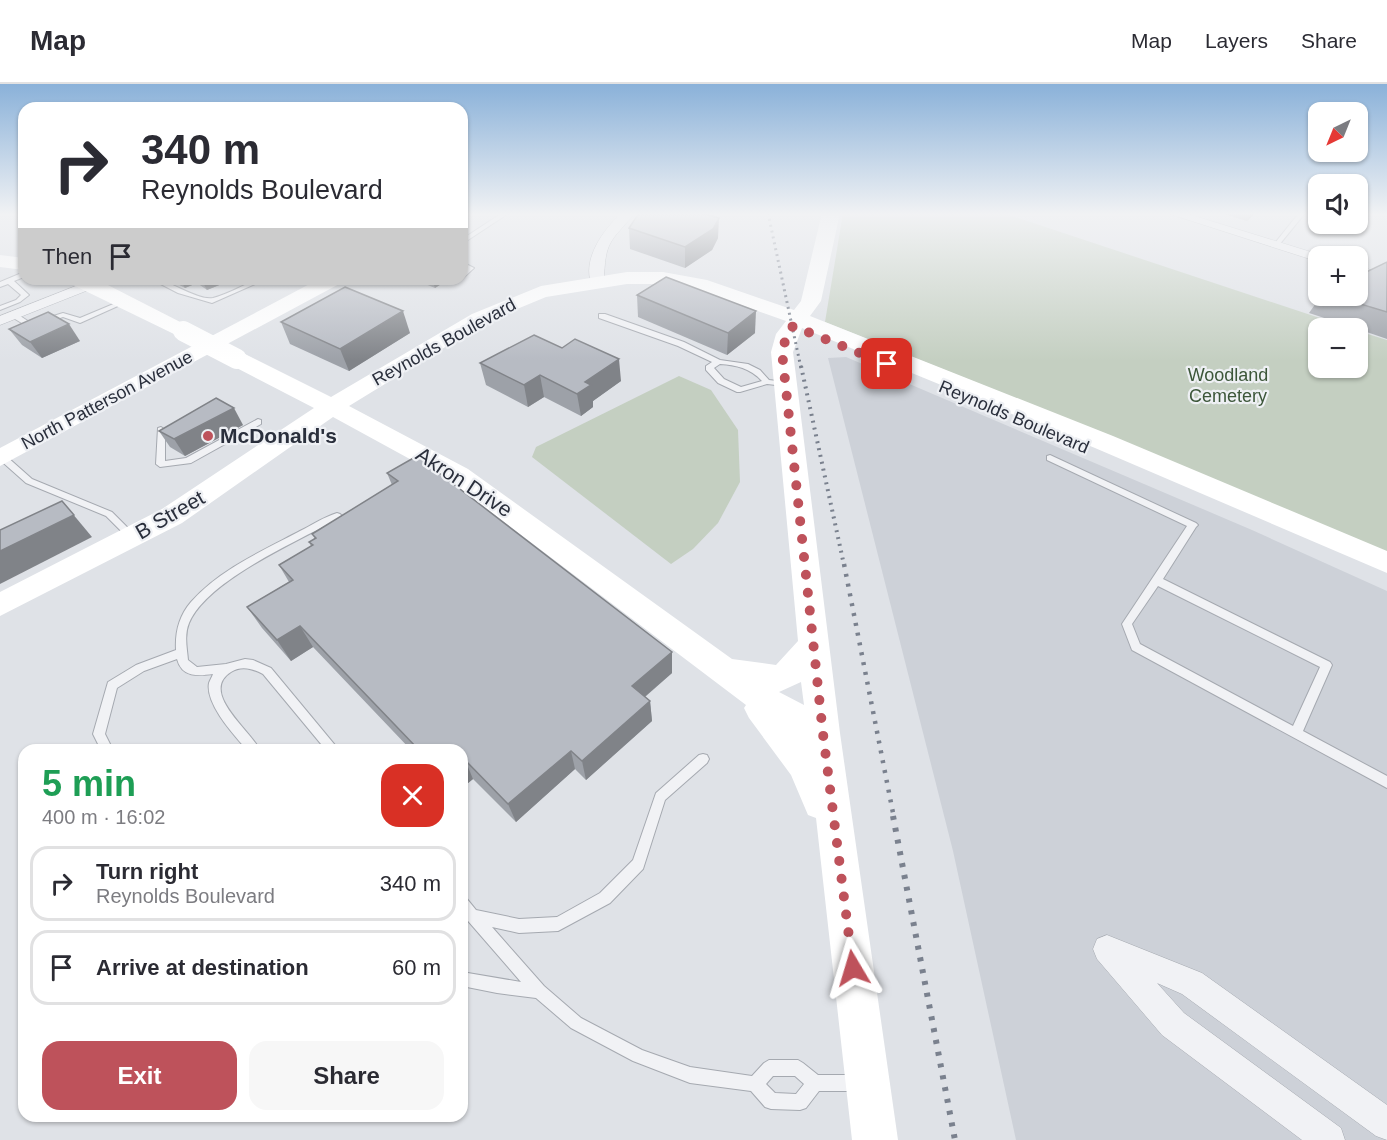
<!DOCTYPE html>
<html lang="en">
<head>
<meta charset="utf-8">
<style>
  body { margin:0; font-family:Arial,sans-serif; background:#f7f7f7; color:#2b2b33; height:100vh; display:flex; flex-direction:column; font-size:22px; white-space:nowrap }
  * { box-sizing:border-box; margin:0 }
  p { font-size:20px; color:#7c7c81 }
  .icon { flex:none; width:33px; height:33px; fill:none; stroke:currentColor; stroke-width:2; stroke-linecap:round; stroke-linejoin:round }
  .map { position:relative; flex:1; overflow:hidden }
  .panel { position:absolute; left:18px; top:660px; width:450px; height:378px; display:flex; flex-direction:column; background:#fff; border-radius:18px; box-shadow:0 2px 4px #0004 }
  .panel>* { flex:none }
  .top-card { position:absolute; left:18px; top:18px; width:450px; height:183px; border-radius:18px; box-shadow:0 2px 4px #0004; background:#fff; color:#2b2b33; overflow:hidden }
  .needle { width:39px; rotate:223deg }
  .buttons { position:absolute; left:1308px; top:18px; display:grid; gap:12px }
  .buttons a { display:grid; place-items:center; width:60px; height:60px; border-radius:12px; background:#fff; box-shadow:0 2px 4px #0004; font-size:30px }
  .pin { position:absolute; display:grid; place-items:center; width:51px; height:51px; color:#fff; margin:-26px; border-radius:12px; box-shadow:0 3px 9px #0006 }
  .me { position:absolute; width:66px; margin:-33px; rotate:353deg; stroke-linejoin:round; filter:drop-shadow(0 0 4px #0008) }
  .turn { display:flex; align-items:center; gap:21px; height:126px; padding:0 24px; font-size:27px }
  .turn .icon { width:78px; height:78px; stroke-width:2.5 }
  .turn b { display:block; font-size:42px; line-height:51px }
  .then { display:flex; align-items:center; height:57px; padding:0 24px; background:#0003; gap:12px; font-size:22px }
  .round { display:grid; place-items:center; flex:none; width:63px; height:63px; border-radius:18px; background:#f7f7f7 }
  .summary { display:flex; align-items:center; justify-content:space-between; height:102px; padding:0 24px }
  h1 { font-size:36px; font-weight:700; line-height:45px; color:#1e9e55 }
  .button { display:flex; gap:12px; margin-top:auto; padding:12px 24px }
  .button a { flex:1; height:69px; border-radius:18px; background:#be525b; color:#fff; font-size:24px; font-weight:700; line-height:69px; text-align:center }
  .button a+a { background:#f7f7f7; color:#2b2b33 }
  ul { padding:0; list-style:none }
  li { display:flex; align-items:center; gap:18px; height:75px; margin:0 12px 9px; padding:0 12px; border:3px solid #e1e1e2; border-radius:18px }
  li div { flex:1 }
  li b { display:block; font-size:22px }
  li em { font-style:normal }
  header { display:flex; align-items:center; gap:36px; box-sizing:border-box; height:84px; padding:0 30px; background:#fff; border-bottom:2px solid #e1e1e2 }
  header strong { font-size:28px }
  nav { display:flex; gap:33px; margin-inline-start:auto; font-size:21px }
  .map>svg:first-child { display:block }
</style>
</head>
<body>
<header>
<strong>Map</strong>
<nav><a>Map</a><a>Layers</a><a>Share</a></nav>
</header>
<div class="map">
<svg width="1387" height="1056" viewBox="0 0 1387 1056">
  <rect width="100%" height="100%" fill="#dfe2e7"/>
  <path fill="#cdd1d8" d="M 846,273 L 1252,446 L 1387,507 L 1387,1056 L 1016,1056 L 953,767 L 828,274 Z"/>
  <g fill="#c4cfc1">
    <path d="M 843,129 L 1003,129 L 1350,244 L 1318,244 L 1318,284 L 1358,284 L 1358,247 L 1387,256 L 1387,471 L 1122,357 L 825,238 Z"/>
    <path d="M 679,292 L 711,306 L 738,346 L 740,398 L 718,439 L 693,465 L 671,480 L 532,373 L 536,363 Z"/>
  </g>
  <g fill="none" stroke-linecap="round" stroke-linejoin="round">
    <defs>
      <g id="lane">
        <path d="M 502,129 L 509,129 L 468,156 L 464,156 L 464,154 Z"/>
        <path d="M 1299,129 L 1305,129 L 1279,161 L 1275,161 L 1275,159 Z"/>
        <path d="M 24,131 L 24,137 L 20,135 L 20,133 Z"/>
        <path d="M 462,178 L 474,184 L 462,195 L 462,189 L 467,185 L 462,182 Z"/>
        <path d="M 24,188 L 24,193 L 14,197 L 29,211 L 20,218 L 0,226 L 0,222 L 16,216 L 21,211 L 8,200 L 0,203 L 0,198 Z"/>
        <path d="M 151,195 C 169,195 197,217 213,214 C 225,211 238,204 249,199 L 249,195 L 255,195 L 255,200 L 212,219 L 178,209 Z"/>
        <path d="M 123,216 L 129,217 L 80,239 L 63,233 L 30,244 L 10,232 L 17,230 L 31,239 L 63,229 L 80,234 Z"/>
        <path d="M 599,230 L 605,230 L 684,258 L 720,276 L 748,280 L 760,286 L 769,296 L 785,298 L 789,300 L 785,302 L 767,300 L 740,308 L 737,308 L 718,299 L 706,286 L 706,282 L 712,278 L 678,262 L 599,234 ZM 720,280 C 736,281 750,284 762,297 L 741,303 L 724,295 L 714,284 Z"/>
        <path d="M 258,335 L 261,336 L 261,340 L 191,379 L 160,383 L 156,380 L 158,344 L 161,343 L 165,346 L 165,377 L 186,374 Z"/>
        <path d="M 0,371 L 5,371 L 32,395 L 112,428 L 137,453 L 135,455 L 129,455 L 106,432 L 26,399 L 0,376 Z"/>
        <path d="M 1050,371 L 1196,439 L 1198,441 L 1196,443 L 1163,495 L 1330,578 L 1332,581 L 1303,647 L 1387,692 L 1387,704 L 1132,566 L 1122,540 L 1187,442 L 1047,376 L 1047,372 ZM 1158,502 L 1320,583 L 1293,642 L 1140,560 L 1132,540 Z"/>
        <path d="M 337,429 L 340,430 L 342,432 L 340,434 C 300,456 207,496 189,539 C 184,551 187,564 188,576 L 197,583 L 226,580 L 245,575 L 253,576 L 271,584 L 339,666 L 326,666 L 263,590 C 253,585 242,581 231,588 C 199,608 250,646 260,666 L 247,666 C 234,651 205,620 209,599 C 210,596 212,593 213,590 C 198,592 182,594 177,575 L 144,587 L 117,604 L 105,650 L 113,666 L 101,666 L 93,650 L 108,598 L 136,581 L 176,566 C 175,548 179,532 191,518 C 219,486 262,467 300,447 C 312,441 324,433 337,429 Z"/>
        <path d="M 703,670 L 707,671 L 709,675 L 707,679 L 665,716 L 643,785 L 610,819 L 558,847 L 519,849 L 492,843 L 544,902 L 581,934 L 642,966 L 690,983 L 752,992 L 764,979 L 769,976 L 798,976 L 803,979 L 818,991 L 859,991 L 865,993 L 867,999 L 865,1005 L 859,1007 L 819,1007 L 806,1024 L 800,1026 L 771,1025 L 765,1023 L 751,1007 L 690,999 L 633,977 L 571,944 L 536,914 L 497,909 L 462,902 L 462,888 L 521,898 L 462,830 L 462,813 L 467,815 L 476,826 L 519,835 L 557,833 L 600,809 L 633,776 L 656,709 L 699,671 ZM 773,992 L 795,992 L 804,1000 L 796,1010 L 775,1009 L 766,1000 Z"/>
      </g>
      <g id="street">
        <path d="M 622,129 L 635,129 C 610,159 605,156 604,198 L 602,201 L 592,201 C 581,176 604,144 622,129 Z"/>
        <path d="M 1167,129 L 1185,129 L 1324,172 L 1318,172 L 1318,177 L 1313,176 Z"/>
        <path d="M 1358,182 L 1387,191 L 1387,199 L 1358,190 Z"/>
        <path d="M 91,196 L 96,197 L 96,203 L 0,241 L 0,232 Z"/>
        <path d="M 1107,851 L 1202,889 L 1387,1021 L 1387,1056 L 1376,1052 L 1182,910 L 1157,899 L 1184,929 L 1341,1044 L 1345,1056 L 1302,1056 L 1162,951 L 1097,875 L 1093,865 L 1097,855 Z"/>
      </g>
    </defs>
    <use href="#lane" stroke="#a5a9b0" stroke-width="2"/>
    <use href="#street" stroke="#a5a9b0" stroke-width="1"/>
    <use href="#lane" fill="#f1f2f5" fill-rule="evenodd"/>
    <use href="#street" fill="#f1f2f5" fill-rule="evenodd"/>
    <g fill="#fff" fill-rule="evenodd">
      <path d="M 822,129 L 840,129 L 821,217 L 810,232 L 1113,352 L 1387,467 L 1387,489 L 1095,364 L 802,244 L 793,268 L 840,649 L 898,1056 L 852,1056 L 816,734 L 808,731 L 791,691 L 749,634 L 744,624 L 746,621 L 450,397 L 333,333 L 182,439 L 0,532 L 0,508 L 162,425 L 314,324 L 229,280 L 226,275 L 229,270 L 245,270 L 331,313 L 472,230 L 541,202 L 627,188 L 663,188 L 707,196 L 794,226 L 801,217 ZM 627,200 L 663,200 L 696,205 L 786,237 L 776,250 L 771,268 L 798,557 L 776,581 L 732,575 L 468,385 L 349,322 L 486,238 L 546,213 ZM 801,598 L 804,621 L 779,608 Z"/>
      <path d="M 0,171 L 24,174 L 24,186 L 0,183 Z"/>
      <path d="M 66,195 L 98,196 L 190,243 L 194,247 L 190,251 L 176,251 L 69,199 Z"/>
      <path d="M 319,195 L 344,195 L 341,199 L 0,382 L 0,364 Z"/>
    </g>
    <path stroke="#7a818e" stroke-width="3" stroke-dasharray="2 4" stroke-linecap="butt" d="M 768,129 L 801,284"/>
    <path stroke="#7a818e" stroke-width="4" stroke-dasharray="2 5" stroke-linecap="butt" d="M 801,282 L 844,481"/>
    <path stroke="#7a818e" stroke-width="4.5" stroke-dasharray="3 7" stroke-linecap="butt" d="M 844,480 L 894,734"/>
    <path stroke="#7a818e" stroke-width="6" stroke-dasharray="4 8" stroke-linecap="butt" d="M 893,732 L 955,1056"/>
    <path stroke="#fff" stroke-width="20" d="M 183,247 L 237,275"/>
  </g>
  <g fill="#9da1a8">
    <path d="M 1220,129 L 1255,129 L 1247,137 Z"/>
    <path d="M 629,144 L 718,154 L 712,166 L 685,184 L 630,165 Z"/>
    <path d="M 1387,178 L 1387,255 L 1358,245 L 1358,244 L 1355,244 L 1309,229 L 1321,212 L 1358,212 Z"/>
    <path d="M 168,195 L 234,195 L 207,206 L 197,199 L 185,204 Z"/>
    <path d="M 413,195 L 449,195 L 435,204 Z"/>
    <path d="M 637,211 L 755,249 L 727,271 L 638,233 Z"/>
    <path d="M 281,238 L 410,249 L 349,287 L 290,260 Z"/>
    <path d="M 9,245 L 80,257 L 42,274 L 22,261 Z"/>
    <path d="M 562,264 L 621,297 L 593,317 L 593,323 L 581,332 L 544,313 L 528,323 L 486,301 L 480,279 Z"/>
    <path d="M 243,341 L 185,372 L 170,363 L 159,347 Z"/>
    <path d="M 387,389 L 672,568 L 672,589 L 645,613 L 650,617 L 652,637 L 586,696 L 575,685 L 516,738 L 473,695 L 462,704 L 462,666 L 411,666 L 313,563 L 291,577 L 262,544 L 247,523 L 289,498 L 279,481 L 311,462 L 309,458 L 315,455 L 312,450 L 392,401 Z"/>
  </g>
  <g fill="#808388">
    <path d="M 1252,129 L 1255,129 L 1247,137 Z"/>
    <path d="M 719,134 L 718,154 L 712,166 L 685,184 L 685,163 Z"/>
    <path d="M 180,195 L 195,195 L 197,199 L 185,204 Z"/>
    <path d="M 201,195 L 234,195 L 207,206 Z"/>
    <path d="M 432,195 L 449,195 L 435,204 Z"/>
    <path d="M 403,227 L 410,249 L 349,287 L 340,265 Z"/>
    <path d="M 756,227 L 755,249 L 727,271 L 728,249 Z"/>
    <path d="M 69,240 L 80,257 L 42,274 L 30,258 Z"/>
    <path d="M 619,275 L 621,297 L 593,317 L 593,323 L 581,332 L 577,310 L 585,298 Z"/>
    <path d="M 540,291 L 544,313 L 528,323 L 524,301 Z"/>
    <path d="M 234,324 L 243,341 L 185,372 L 174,355 Z"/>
    <path d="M 62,417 L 92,453 L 0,500 L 0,467 Z"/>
    <path d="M 300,542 L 313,563 L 291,577 L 277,556 Z"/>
    <path d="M 672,568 L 672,589 L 634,622 L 632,602 Z"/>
    <path d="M 650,617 L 652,637 L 586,696 L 582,677 Z"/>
    <path d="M 571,667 L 575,685 L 516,738 L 508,720 Z"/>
    <path d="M 465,676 L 473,695 L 462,704 L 462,679 Z"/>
  </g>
  <g fill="#b7bbc3" stroke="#808388" stroke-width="1.5">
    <path d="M 639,129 L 702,129 L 719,134 L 713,145 L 685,163 L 629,144 Z"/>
    <path d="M 1387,178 L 1387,228 L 1334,212 L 1358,212 L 1358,192 Z"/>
    <path d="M 666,193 L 756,227 L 728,249 L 637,211 Z"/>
    <path d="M 345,203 L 403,227 L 340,265 L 281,238 Z"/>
    <path d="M 48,228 L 69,240 L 30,258 L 9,245 Z"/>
    <path d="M 534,251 L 562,264 L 575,255 L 619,275 L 585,298 L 591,301 L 577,310 L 540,291 L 524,301 L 480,279 Z"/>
    <path d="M 216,314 L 234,324 L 174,355 L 159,347 Z"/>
    <path d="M 417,372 L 672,568 L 632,602 L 650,617 L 582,677 L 571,667 L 508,720 L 465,676 L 462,679 L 462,666 L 419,666 L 300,542 L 277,556 L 247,523 L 293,496 L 279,481 L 313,461 L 309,458 L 316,454 L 312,450 L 398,397 L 387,389 Z"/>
    <path d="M 62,417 L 74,431 L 0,467 L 0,446 Z"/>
  </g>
  <linearGradient id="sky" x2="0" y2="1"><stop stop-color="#8ab1d9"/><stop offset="0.47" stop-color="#f1f2f4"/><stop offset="1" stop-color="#f1f2f4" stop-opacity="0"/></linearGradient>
  <rect width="1387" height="277" fill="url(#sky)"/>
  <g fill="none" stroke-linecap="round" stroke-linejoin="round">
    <path stroke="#be525b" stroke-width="10" stroke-dasharray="0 18" d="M 853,884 L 823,650 L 782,268 L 787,250 L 793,242 L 887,280"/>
  </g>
  <circle fill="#be525b" stroke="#eef0f4" stroke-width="2" cx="208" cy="352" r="6"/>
  <g text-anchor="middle" stroke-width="4.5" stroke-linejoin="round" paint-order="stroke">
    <g font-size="18" fill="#2a2f3c" stroke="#eef0f4">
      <text transform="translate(444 258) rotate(-29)" y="6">Reynolds Boulevard</text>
      <text transform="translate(107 316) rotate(-28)" y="6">North Patterson Avenue</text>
      <text transform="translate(1014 333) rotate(23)" y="6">Reynolds Boulevard</text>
    </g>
    <g font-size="18" fill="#3c5639" stroke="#eef0f4">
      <text x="1228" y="297">Woodland<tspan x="1228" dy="21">Cemetery</tspan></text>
    </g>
    <g font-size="21" font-weight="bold" fill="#2a2f3c" stroke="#eef0f4" text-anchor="start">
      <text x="220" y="359">McDonald's</text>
    </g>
    <g font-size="21" fill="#2a2f3c" stroke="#eef0f4">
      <text transform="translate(464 398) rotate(33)" y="7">Akron Drive</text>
      <text transform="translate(170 431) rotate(-30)" y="7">B Street</text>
    </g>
  </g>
</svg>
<div class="buttons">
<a><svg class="needle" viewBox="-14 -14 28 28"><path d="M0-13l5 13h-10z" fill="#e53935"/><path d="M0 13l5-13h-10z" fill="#7c7c81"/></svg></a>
<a><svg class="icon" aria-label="sound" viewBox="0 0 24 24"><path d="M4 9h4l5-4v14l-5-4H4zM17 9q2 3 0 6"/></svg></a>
<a>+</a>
<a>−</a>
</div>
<div class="pin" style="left:887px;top:280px;background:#d93025"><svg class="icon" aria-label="arrive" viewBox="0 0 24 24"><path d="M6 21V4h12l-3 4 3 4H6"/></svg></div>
<svg class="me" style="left:853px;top:884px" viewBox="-20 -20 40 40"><path d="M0-17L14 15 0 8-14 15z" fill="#be525b" stroke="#fff" stroke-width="4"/></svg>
<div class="top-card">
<div class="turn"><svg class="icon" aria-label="right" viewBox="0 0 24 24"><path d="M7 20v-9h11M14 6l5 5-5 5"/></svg><div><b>340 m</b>Reynolds Boulevard</div></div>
<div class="then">Then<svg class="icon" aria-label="arrive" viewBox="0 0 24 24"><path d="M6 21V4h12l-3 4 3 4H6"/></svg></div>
</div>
<section class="panel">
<div class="summary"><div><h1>5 min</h1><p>400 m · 16:02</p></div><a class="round" style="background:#d93025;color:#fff"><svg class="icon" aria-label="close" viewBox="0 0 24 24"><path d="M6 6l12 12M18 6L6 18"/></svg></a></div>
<ul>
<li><svg class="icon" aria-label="right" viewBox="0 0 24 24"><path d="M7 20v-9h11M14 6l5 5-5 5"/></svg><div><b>Turn right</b><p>Reynolds Boulevard</p></div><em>340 m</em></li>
<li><svg class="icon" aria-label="arrive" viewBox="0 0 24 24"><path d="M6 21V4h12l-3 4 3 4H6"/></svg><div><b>Arrive at destination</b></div><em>60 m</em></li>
</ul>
<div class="button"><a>Exit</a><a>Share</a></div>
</section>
</div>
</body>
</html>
